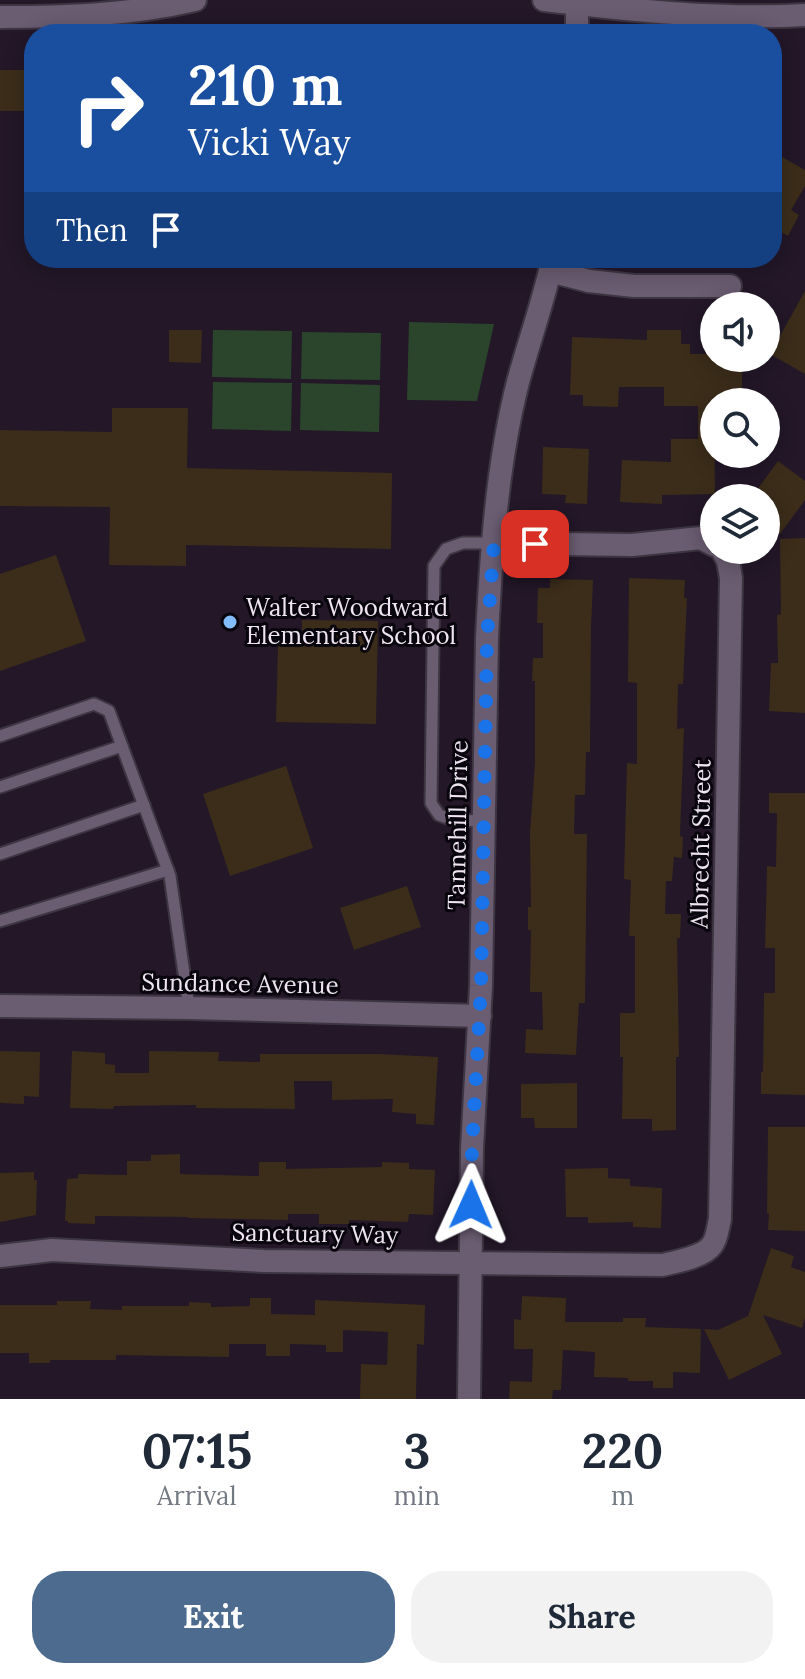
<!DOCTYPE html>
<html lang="en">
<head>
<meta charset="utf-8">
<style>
  body { margin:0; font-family:Lora,serif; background:#f2f2f3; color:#1f2937; height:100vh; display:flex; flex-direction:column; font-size:30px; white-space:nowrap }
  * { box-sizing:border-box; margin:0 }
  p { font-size:26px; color:#747a83 }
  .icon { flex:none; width:44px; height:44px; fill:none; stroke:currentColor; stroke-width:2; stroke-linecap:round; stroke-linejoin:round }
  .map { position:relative; height:1399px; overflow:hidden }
  .sheet { display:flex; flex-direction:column; background:#fff; flex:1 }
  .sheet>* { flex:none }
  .guide { position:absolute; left:24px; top:24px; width:758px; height:244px; border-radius:32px; box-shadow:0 4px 20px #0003; background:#1a4fa0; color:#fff; overflow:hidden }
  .tools { position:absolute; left:700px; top:292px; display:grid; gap:16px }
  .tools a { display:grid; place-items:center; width:80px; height:80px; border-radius:50%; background:#fff; box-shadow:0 4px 20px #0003; font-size:40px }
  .pin { position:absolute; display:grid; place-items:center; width:68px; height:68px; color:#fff; margin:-34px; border-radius:16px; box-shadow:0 4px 12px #0006 }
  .me { position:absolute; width:88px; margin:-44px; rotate:1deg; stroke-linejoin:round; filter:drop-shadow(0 0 6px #0008) }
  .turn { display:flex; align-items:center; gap:28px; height:168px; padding:0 32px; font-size:36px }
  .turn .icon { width:104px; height:104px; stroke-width:2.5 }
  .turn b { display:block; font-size:56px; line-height:68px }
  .then { display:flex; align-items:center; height:76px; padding:0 32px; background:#0003; gap:16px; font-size:30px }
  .eta { display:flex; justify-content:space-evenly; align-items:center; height:136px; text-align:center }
  .eta b { font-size:48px; font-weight:700; line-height:56px }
  .primary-button { display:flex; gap:16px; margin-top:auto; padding:16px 32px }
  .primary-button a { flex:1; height:92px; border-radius:32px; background:#4c6b8f; color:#fff; font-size:32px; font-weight:700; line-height:92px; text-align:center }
  .primary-button a+a { background:#f2f2f3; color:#1f2937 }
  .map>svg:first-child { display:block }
</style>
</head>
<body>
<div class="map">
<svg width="805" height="1399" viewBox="0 0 805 1399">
  <rect width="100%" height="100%" fill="#231728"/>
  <g fill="#2a452c">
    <path d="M 409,322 L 494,324 L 477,401 L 407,400 Z"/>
    <path d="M 213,330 L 292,331 L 291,379 L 212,377 Z"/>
    <path d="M 302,332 L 381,333 L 380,380 L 301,379 Z"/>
    <path d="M 213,382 L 292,383 L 291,431 L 212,429 Z"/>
    <path d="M 301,383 L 380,385 L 379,432 L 300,430 Z"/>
  </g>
  <g fill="#3c2d1a">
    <rect x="0" y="70" width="34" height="41"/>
    <path d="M 782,157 L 805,170 L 805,186 L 791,210 L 799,215 L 788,236 L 772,227 L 772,160 L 778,163 Z"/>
    <path d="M 805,291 L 805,374 L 770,354 Z"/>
    <path d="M 169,330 L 202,330 L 201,363 L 169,362 Z"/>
    <path d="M 647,330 L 681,330 L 681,344 L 690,344 L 690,354 L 714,354 L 714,358 L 742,358 L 742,402 L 714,402 L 715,494 L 662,495 L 662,504 L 620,502 L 622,460 L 671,462 L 671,439 L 698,439 L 698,406 L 664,406 L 664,387 L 619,387 L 618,407 L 583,406 L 583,395 L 570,395 L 572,337 L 647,340 Z"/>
    <path d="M 112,408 L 188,408 L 187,468 L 392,473 L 391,549 L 186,545 L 186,566 L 109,565 L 110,507 L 0,506 L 0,430 L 112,432 Z"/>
    <path d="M 543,447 L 589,449 L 587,504 L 565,503 L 566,495 L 542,494 Z"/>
    <path d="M 778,461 L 805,481 L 805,500 L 780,534 L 766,523 L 766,498 L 751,498 Z"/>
    <path d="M 805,538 L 805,713 L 769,711 L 771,663 L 778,663 L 777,615 L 781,614 L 780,539 Z"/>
    <path d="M 56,555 L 86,641 L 0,671 L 0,574 Z"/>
    <path d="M 629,578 L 685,580 L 684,598 L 687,598 L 683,684 L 678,684 L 677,729 L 684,728 L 680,836 L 683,837 L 682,858 L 674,857 L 672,881 L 666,881 L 665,914 L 681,914 L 680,938 L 677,938 L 679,1057 L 676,1057 L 676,1130 L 652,1131 L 652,1119 L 622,1119 L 623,1057 L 620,1057 L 620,1013 L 635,1013 L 635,936 L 629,936 L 631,880 L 624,879 L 627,763 L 637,764 L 637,683 L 628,682 Z"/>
    <path d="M 550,579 L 593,580 L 591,627 L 590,752 L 586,752 L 585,795 L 575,795 L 574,834 L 587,834 L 585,1003 L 579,1003 L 576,1055 L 525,1053 L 526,1029 L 543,1030 L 542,992 L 530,992 L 531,930 L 528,930 L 528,907 L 531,907 L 530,834 L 535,762 L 535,681 L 532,681 L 533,658 L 543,658 L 543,623 L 537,623 L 538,588 L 550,588 Z"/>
    <path d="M 302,620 L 378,621 L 376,724 L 276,722 L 278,645 L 302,646 Z"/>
    <path d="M 286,766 L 313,848 L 230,876 L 203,794 Z"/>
    <path d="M 769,793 L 805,793 L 805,1095 L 761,1094 L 761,1072 L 763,1072 L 764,993 L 775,993 L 775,948 L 765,948 L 767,866 L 776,867 L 777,813 L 769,813 Z"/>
    <path d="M 407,886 L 421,927 L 354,950 L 340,908 Z"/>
    <path d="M 0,1051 L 40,1052 L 39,1097 L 24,1096 L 24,1104 L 0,1103 Z"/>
    <path d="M 72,1051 L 105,1053 L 105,1064 L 115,1065 L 115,1073 L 149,1073 L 149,1051 L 219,1052 L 218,1061 L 260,1062 L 260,1054 L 379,1054 L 438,1057 L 434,1125 L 416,1124 L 416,1114 L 392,1112 L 393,1099 L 332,1100 L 332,1081 L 294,1081 L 295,1109 L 196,1108 L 196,1105 L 114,1106 L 113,1109 L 70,1108 Z"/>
    <path d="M 577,1083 L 577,1128 L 535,1128 L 534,1118 L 521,1118 L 521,1084 Z"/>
    <path d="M 768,1127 L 805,1127 L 805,1231 L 768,1230 L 769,1214 L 767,1213 Z"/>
    <path d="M 180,1154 L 180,1174 L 259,1176 L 259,1162 L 286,1162 L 286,1169 L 382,1167 L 382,1162 L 409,1163 L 409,1169 L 435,1170 L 433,1215 L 409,1214 L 408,1222 L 349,1220 L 349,1224 L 319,1224 L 319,1214 L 288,1214 L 288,1220 L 188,1218 L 188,1217 L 95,1216 L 95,1224 L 68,1223 L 68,1221 L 65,1221 L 67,1179 L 78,1178 L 78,1174 L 127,1175 L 127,1161 L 151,1161 L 151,1155 Z"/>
    <path d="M 608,1168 L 608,1178 L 630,1179 L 630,1186 L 662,1188 L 661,1228 L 633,1227 L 633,1222 L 588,1223 L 588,1217 L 566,1217 L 565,1169 Z"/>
    <path d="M 34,1172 L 34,1180 L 37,1180 L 36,1215 L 0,1222 L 0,1173 Z"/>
    <path d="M 771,1248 L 794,1256 L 791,1267 L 805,1272 L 805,1318 L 802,1328 L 763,1315 L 782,1354 L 729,1380 L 704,1329 L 718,1330 L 748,1316 Z"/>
    <path d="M 522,1296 L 566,1298 L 565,1322 L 623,1322 L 623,1318 L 646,1318 L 645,1327 L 701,1329 L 700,1373 L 673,1372 L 673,1388 L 653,1388 L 653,1381 L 628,1381 L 628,1378 L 594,1377 L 595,1352 L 563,1350 L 561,1390 L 553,1390 L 552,1399 L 509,1399 L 510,1381 L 532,1382 L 533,1349 L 514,1349 L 514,1319 L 521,1320 Z"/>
    <path d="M 250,1298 L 271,1298 L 271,1314 L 315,1315 L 315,1300 L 425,1305 L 424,1345 L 417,1344 L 416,1399 L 360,1399 L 361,1364 L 387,1365 L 388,1332 L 343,1330 L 343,1352 L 326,1352 L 326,1345 L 290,1344 L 290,1356 L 266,1356 L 266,1344 L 229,1344 L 229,1357 L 116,1355 L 116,1360 L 50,1360 L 50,1363 L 29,1363 L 29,1353 L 0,1353 L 0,1305 L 57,1305 L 57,1301 L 91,1301 L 90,1309 L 122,1310 L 122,1306 L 189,1306 L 189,1302 L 211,1303 L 211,1307 L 250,1306 Z"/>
  </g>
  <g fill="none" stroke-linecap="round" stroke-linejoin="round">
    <defs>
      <g id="service">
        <path d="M 0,736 L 94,704 L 109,711 L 170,876 L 189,1008"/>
        <path d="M 0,787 L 122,746"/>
        <path d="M 483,821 L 453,820 L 439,815 L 431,803 L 434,566 L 446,549 L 463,543 L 494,543"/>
        <path d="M 0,854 L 144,805"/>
        <path d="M 0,921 L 168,870"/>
      </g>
      <g id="minor">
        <path d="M 550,271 L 589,281 L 634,286 L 730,286"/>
        <path d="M 494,543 L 632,545 L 701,538 L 714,545"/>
        <path d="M 0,1006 L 189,1008 L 480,1016"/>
        <path d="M 0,1256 L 52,1250 L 264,1261 L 662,1265 C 675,1262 704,1257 712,1245 C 717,1239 718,1227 720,1219 L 731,578 L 728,561 L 722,550"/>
      </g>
      <g id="tertiary">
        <path d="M 544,0 C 629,10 719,20 805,15"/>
        <path d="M 577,0 L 577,34"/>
        <path d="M 0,17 C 66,17 130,15 195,0"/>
        <path d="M 469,1399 L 472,1148 L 481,986 L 487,638 C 491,554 497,464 518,382 C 529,341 544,300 553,258"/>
      </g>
    </defs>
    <use href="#service" stroke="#3e3542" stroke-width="15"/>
    <use href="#minor" stroke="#3e3542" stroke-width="26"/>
    <use href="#tertiary" stroke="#3e3542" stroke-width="26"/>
    <use href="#service" stroke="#6a5c71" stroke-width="11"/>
    <use href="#minor" stroke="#6a5c71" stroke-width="22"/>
    <use href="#tertiary" stroke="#6a5c71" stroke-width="22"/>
  </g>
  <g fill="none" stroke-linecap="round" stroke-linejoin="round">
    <path stroke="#1a73e8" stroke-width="14" stroke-dasharray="0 25.2" d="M 471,1205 L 472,1148 L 481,986 L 487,638 L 494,543 L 535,544"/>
  </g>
  <circle fill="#82bcfa" stroke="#09050c" stroke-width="3" cx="230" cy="622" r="8"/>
  <g text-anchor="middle" stroke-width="6" stroke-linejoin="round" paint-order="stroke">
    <g font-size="24" fill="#eee5f1" stroke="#09050c" text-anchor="start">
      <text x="246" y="616">Walter Woodward<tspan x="246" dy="28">Elementary School</tspan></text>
    </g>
    <g font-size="24" fill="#eee5f1" stroke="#09050c">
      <text transform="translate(458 825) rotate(-89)" y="8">Tannehill Drive</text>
      <text transform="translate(701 844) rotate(-89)" y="8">Albrecht Street</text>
      <text transform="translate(240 984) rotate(1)" y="8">Sundance Avenue</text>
      <text transform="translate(315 1234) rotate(1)" y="8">Sanctuary Way</text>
    </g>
  </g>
</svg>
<div class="tools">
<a><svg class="icon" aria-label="sound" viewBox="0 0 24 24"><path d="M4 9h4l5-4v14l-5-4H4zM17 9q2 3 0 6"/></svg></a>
<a><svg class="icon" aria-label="search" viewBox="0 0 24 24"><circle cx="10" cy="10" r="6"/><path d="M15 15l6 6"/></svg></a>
<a><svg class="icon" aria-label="layers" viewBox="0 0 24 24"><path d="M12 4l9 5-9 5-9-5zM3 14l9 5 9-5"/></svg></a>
</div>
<div class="pin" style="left:535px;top:544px;background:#d93025"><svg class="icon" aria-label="arrive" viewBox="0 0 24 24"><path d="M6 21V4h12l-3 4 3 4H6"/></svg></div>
<svg class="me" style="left:471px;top:1205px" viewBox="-20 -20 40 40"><path d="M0-17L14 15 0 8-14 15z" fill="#1a73e8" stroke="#fff" stroke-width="4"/></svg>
<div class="guide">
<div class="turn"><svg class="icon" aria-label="right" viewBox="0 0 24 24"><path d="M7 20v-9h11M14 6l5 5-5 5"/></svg><div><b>210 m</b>Vicki Way</div></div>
<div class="then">Then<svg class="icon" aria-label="arrive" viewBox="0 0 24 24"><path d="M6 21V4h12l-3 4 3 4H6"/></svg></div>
</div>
</div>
<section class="sheet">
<div class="eta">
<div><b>07:15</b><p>Arrival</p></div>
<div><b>3</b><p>min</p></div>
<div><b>220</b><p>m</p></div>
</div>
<div class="primary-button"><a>Exit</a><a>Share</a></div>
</section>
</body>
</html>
